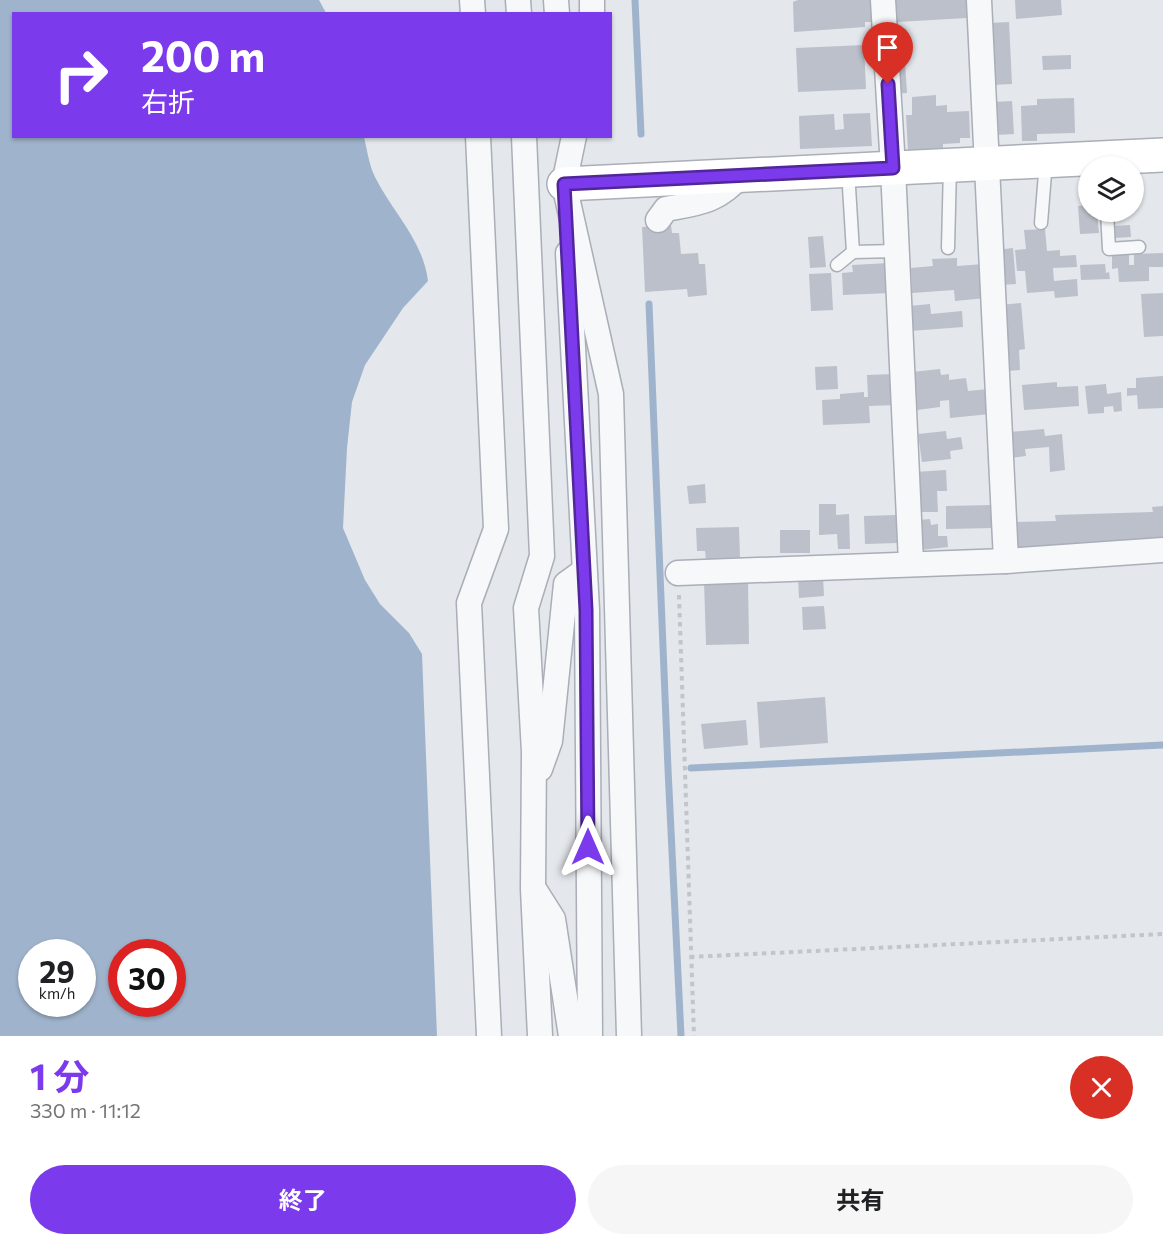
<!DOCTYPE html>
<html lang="ja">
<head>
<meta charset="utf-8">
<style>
  body { margin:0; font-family:Commissioner,"Noto Sans JP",sans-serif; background:#f6f6f6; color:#202124; height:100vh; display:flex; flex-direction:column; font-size:22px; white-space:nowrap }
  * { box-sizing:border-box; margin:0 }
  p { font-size:20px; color:#757577 }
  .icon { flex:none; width:33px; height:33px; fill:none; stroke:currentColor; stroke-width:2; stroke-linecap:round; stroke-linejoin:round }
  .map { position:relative; height:1036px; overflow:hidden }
  .drawer { display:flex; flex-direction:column; background:#fff; flex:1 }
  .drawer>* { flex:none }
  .top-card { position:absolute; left:12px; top:12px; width:600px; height:126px; border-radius:0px; box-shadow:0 2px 4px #0004; background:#7c3aed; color:#fff; overflow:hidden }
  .fabs { position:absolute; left:1078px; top:156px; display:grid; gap:12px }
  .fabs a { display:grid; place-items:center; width:66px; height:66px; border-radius:50%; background:#fff; box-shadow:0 2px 4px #0004; font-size:30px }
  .speed { position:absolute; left:18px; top:939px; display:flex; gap:12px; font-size:30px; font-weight:700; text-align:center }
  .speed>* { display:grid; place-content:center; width:78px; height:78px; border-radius:50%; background:#fff; box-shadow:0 2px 4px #0004; line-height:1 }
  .speed small { font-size:15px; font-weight:400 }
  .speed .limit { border:9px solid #d22; background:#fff; color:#111 }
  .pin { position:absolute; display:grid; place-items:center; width:51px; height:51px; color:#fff; margin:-62px -26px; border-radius:50% 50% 50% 0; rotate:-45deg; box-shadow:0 0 6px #0007 }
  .pin .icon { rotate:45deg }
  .me { position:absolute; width:66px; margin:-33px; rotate:0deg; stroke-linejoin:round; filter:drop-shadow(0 0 4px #0008) }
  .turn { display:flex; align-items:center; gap:21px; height:126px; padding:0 30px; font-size:27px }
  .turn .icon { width:78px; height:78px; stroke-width:2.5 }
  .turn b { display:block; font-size:42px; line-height:51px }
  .round { display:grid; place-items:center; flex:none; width:63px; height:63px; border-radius:32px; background:#f6f6f6 }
  .summary { display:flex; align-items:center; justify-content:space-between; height:102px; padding:0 30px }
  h1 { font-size:36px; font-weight:700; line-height:45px; color:#7c3aed }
  .cta { display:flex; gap:12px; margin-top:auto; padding:12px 30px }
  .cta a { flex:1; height:69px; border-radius:36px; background:#7c3aed; color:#fff; font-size:24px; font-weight:700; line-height:69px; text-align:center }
  .cta a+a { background:#f6f6f6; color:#202124 }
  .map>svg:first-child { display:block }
</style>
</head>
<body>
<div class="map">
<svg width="1163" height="1036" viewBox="0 0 1163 1036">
  <rect width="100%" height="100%" fill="#e4e7ec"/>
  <path fill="#9fb4cc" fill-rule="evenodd" d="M 0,0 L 319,0 L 326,13 L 14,14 L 14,136 L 364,137 C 367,149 369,165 375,177 C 393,213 423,240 428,281 L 403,308 L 365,365 L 352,402 L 347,448 L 343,528 L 365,580 L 380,604 L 409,633 L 422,654 L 437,1036 L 0,1036 ZM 32,952 L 82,952 L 82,1004 L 32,1004 ZM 122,952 L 172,952 L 172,1004 L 122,1004 Z"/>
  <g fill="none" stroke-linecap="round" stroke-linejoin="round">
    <g stroke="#9fb4cc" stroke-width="7">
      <path d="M 635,0 L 641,134"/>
      <path d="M 649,304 L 668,769 L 681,1036"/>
      <path d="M 691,768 L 1163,745"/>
    </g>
  </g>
  <g fill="#bbc0ca">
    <path d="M 798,0 L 872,0 L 873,22 L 865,22 L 865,27 L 794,32 L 793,2 Z"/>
    <path d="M 896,0 L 966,0 L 967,18 L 897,22 Z"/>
    <path d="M 1015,0 L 1061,0 L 1062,15 L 1016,19 Z"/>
    <path d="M 1009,22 L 1012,84 L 991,85 L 988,23 Z"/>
    <path d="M 903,33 L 907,93 L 893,94 L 889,34 Z"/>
    <path d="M 864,45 L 866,89 L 798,92 L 796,48 Z"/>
    <path d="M 1071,55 L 1071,69 L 1043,70 L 1042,56 Z"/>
    <path d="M 936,95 L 936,106 L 947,105 L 947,112 L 969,111 L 970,138 L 960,138 L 960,143 L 943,144 L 943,149 L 908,151 L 906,115 L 912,115 L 912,97 Z"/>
    <path d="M 1074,98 L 1075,133 L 1037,134 L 1037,141 L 1022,141 L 1021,106 L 1037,105 L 1037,99 Z"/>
    <path d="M 1012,101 L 1014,134 L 995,135 L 993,102 Z"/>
    <path d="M 870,113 L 872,146 L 800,149 L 799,116 L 834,114 L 835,130 L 844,129 L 843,114 Z"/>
    <path d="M 1089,205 L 1089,212 L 1097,212 L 1099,233 L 1080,234 L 1078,206 Z"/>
    <path d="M 671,225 L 672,233 L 679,233 L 681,254 L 698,253 L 699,264 L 705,264 L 707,295 L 688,297 L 687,289 L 645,292 L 642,227 Z"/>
    <path d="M 1130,225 L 1131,237 L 1114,238 L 1113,226 Z"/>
    <path d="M 1045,229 L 1047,251 L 1060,250 L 1060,256 L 1076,255 L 1077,267 L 1053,268 L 1054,281 L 1077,279 L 1078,296 L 1055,298 L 1054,291 L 1027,293 L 1025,271 L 1017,271 L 1015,250 L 1026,249 L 1024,230 Z"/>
    <path d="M 823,236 L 826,267 L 810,268 L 808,237 Z"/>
    <path d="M 1013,248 L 1016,284 L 1000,285 L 997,250 Z"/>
    <path d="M 1163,253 L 1163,267 L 1149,267 L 1149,281 L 1119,282 L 1118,268 L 1112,269 L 1112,255 L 1129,254 L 1129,265 L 1134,265 L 1134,254 Z"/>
    <path d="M 957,258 L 957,266 L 984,264 L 986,298 L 955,301 L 954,290 L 912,293 L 911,268 L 933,266 L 932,259 Z"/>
    <path d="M 889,263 L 890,293 L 843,295 L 842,273 L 853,272 L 852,265 Z"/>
    <path d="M 1105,264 L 1106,273 L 1109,272 L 1110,279 L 1081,280 L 1080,265 Z"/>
    <path d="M 831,273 L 833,310 L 811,311 L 809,274 Z"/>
    <path d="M 1163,293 L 1163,336 L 1144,337 L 1141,294 Z"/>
    <path d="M 1021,303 L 1025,349 L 1019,350 L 1020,370 L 1006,371 L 1001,305 Z"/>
    <path d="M 930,304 L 931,314 L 962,311 L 963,327 L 910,331 L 909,306 Z"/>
    <path d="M 837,366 L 838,389 L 816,390 L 815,367 Z"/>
    <path d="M 940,369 L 941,375 L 949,374 L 949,380 L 966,378 L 968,391 L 988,389 L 990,414 L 950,418 L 949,400 L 940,401 L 940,407 L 917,410 L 912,372 Z"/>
    <path d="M 895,374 L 897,405 L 869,406 L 870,423 L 823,425 L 822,400 L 840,399 L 840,394 L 864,392 L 864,397 L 868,397 L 867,375 Z"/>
    <path d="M 1163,376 L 1163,408 L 1138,409 L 1137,395 L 1127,396 L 1127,388 L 1136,388 L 1136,378 Z"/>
    <path d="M 1057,382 L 1057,387 L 1078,386 L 1079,406 L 1024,410 L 1022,385 Z"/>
    <path d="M 1106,384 L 1107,394 L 1121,392 L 1122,411 L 1114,412 L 1113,406 L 1104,407 L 1104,413 L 1088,414 L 1085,386 Z"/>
    <path d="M 1044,429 L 1045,436 L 1062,434 L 1065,470 L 1050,472 L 1049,447 L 1025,449 L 1026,456 L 1010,458 L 1009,432 Z"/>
    <path d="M 946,431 L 947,439 L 961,437 L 963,449 L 950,451 L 951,459 L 922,462 L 918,434 Z"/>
    <path d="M 946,470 L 947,491 L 937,491 L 938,512 L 917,512 L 915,472 Z"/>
    <path d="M 705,484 L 706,503 L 689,504 L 687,486 Z"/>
    <path d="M 819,504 L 836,504 L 836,515 L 849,514 L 850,549 L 838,549 L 837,534 L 819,535 Z"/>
    <path d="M 993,505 L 993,528 L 946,529 L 946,506 Z"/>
    <path d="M 1163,506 L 1163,543 L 1017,548 L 1016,522 L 1056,521 L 1055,515 L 1153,512 L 1152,507 Z"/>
    <path d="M 896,515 L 897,543 L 865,544 L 864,516 Z"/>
    <path d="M 930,519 L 931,525 L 938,524 L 938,536 L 947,536 L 948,547 L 921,550 L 919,520 Z"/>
    <path d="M 739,527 L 740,558 L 706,560 L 705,551 L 697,551 L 696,528 Z"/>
    <rect x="780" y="530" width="30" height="23"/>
    <path d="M 823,577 L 824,596 L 799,598 L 798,578 Z"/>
    <path d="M 704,581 L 748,581 L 749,644 L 706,645 Z"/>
    <path d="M 824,606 L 826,629 L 803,630 L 802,607 Z"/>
    <path d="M 825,697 L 828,743 L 760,748 L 757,702 Z"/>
    <path d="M 746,720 L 748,745 L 704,749 L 701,724 Z"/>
  </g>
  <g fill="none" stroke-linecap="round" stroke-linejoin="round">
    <defs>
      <g id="lane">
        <path d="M 1107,212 L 1109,249 L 1139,247"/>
        <path d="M 1041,223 L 1046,161"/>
        <path d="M 948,248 L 950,166"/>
        <path d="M 853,252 L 896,251"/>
        <path d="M 837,265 L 853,252 L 848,171"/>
      </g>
      <g id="street">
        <path d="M 472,0 L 473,14"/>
        <path d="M 518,0 L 519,14"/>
        <path d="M 556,0 L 557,14"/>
        <path d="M 592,0 L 592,14"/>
        <path d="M 883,0 L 893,168 L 911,563"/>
        <path d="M 979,0 L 1006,561"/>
        <path d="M 478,136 L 496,529 L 469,603 L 489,1036"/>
        <path d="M 524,136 L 542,556 L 526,608 L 534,752 L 533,889 L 540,1036"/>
        <path d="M 574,136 L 564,184 L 611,394 L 629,1036"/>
        <path d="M 658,220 L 666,209 C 699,203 717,202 741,175"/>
        <path d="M 568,253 L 587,610 L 590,1036"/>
        <path d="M 678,573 L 1006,561 L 1163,550"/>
        <path d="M 540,769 L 550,741 L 566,584 L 584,571"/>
        <path d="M 534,889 L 553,919 L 571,1036"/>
      </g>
      <path id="secondary" d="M 564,184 L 1163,155"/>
    </defs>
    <use href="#lane" stroke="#a9aeb7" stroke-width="15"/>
    <use href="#street" stroke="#a9aeb7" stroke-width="27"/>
    <use href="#secondary" stroke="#a9aeb7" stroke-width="36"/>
    <g stroke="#c2c5cb" stroke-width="4" stroke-dasharray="4.5 4.5" stroke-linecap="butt">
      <path d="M 679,595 L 694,1036"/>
      <path d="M 690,957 L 1163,934"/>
    </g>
    <use href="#lane" stroke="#f7f8fa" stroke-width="12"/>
    <use href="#street" stroke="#f7f8fa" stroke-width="24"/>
    <use href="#secondary" stroke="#fff" stroke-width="33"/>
  </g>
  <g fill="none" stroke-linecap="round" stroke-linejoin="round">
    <defs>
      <path id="route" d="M 588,847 L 586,610 L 564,184 L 893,168 L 888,84"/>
    </defs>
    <use href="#route" stroke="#51269a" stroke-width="15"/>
    <use href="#route" stroke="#7c3aed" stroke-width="10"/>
  </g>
</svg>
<div class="fabs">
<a><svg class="icon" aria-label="layers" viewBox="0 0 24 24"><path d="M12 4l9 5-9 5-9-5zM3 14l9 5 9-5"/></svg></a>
</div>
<div class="speed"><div>29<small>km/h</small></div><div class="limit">30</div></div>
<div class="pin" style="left:888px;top:84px;background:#d93025"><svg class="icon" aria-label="arrive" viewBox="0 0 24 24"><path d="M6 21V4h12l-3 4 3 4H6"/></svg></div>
<svg class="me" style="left:588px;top:847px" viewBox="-20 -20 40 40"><path d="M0-17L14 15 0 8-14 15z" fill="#7c3aed" stroke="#fff" stroke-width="4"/></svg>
<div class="top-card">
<div class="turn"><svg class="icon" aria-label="right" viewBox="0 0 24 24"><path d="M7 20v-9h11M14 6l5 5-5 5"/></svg><div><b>200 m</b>右折</div></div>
</div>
</div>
<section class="drawer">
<div class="summary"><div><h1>1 分</h1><p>330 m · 11:12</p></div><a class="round" style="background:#d93025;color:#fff"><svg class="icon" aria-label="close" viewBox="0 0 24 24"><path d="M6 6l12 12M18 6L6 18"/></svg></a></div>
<div class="cta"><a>終了</a><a>共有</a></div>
</section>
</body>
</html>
